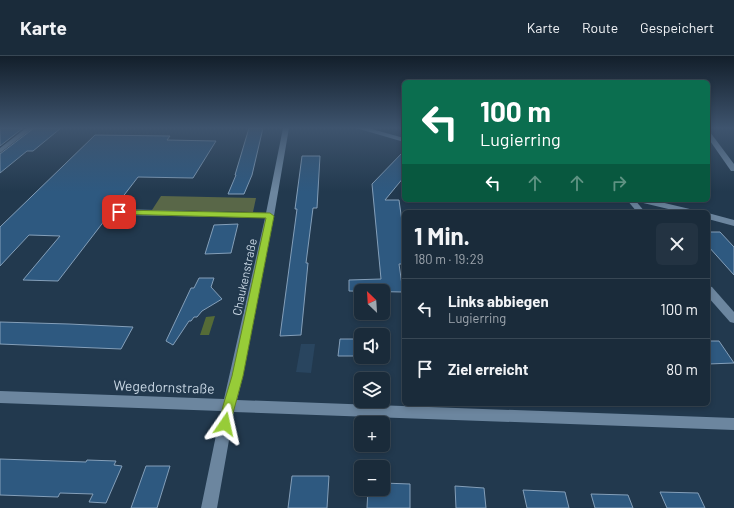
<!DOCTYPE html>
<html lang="de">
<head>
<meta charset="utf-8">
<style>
  body { margin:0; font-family:Barlow,sans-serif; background:#233342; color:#f1f3f6; height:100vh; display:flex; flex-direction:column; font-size:15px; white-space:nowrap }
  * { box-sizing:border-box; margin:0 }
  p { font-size:13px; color:#9fa7af }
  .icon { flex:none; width:22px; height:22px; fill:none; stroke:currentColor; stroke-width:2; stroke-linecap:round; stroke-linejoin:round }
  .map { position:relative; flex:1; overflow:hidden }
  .drawer { position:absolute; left:402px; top:154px; width:308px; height:196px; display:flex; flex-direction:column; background:#1a2b3a; border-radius:6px; box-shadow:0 2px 6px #0003,0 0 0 1px #384754 }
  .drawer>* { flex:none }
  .banner { position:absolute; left:402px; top:24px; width:308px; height:122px; border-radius:6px; box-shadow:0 2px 6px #0003,0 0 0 1px #384754; background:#0b6e4f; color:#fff; overflow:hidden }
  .needle { width:26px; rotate:335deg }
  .fabs { position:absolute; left:354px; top:228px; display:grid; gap:8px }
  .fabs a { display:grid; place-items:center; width:36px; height:36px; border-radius:6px; background:#1a2b3a; box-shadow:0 2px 6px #0003,0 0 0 1px #384754; font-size:20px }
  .pin { position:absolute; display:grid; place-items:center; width:34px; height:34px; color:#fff; margin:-17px; border-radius:8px; box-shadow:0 2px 6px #0006 }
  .me { position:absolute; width:44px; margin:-22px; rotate:11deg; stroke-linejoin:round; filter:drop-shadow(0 0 3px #0008) }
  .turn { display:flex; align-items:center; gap:14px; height:84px; padding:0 12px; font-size:18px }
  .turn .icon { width:52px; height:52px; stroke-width:2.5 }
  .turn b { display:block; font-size:28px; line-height:34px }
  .lanes { display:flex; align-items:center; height:38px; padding:0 12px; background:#0003; justify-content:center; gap:20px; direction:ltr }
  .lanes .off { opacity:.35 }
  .round { display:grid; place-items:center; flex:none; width:42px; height:42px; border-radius:6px; background:#233342 }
  .headline { display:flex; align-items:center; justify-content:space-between; height:68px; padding:0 12px }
  h1 { font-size:24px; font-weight:700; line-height:30px }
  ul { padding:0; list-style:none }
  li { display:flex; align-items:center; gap:12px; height:60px; padding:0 12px; border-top:1px solid #384754 }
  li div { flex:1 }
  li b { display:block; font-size:15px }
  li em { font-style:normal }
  header { display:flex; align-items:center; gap:24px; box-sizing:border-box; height:56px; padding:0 20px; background:#1a2b3a; border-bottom:1px solid #384754 }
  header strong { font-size:19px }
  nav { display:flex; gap:22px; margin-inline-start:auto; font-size:14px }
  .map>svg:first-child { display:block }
</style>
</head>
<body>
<header>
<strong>Karte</strong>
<nav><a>Karte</a><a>Route</a><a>Gespeichert</a></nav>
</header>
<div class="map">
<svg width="734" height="452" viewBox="0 0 734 452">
  <rect width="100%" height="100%" fill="#22394e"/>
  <path fill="#29455f" d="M 301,288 L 315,288 L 311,317 L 296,316 Z"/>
  <path fill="#596748" d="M 161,140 L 256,142 L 253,156 L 152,154 Z"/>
  <path fill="#556b37" d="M 215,260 L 209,279 L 200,279 L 206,261 Z"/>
  <g fill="#2e5980" stroke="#849fb9">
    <path d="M 0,72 L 23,72 L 0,90 Z"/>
    <path d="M 34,72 L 61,72 L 33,95 L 27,95 L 0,117 L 0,98 Z"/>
    <path d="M 249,72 L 263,72 L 252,119 L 244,138 L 228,138 L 236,119 L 235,119 Z"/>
    <path d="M 95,79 L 170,80 L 167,84 L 216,85 L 193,122 L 138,121 L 58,225 L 23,224 L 60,180 L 29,179 L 0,210 L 0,171 Z"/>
    <path d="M 404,95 L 404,121 L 385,144 L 399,144 L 404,180 L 404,208 L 399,208 L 403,236 L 349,235 L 349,224 L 381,223 L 372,128 Z"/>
    <path d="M 302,100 L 320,100 L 317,152 L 313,152 L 306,207 L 308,207 L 301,279 L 280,280 L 297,153 L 295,153 Z"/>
    <path d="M 238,168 L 231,197 L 205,198 L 214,169 Z"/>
    <path d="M 708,176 L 720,176 L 734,191 L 734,219 L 708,190 Z"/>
    <path d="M 199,222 L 214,222 L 211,231 L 222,243 L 202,255 L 197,261 L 194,261 L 191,265 L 189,265 L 173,289 L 166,285 L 191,232 L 194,232 Z"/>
    <path d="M 0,266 L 69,268 L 133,271 L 121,293 L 0,288 Z"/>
    <path d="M 340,283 L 361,283 L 361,300 L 338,300 Z"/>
    <path d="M 708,285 L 719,285 L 734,307 L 708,308 Z"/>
    <path d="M 0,403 L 86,406 L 87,404 L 116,405 L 114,409 L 122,410 L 106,447 L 89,446 L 93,438 L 60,437 L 58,441 L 0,439 Z"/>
    <path d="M 146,410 L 170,410 L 157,452 L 131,452 Z"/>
    <path d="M 292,420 L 329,420 L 327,452 L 288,452 Z"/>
    <path d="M 383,427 L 410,428 L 410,452 L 367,452 L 368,433 L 383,433 Z"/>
    <path d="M 455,430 L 484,432 L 486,452 L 456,452 Z"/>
    <path d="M 523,434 L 565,436 L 569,452 L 527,452 Z"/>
    <path d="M 660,436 L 698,437 L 705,452 L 667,452 Z"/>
    <path d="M 591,438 L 628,439 L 633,452 L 595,452 Z"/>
  </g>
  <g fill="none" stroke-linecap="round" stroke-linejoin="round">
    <g fill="#6c869f" fill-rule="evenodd">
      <path d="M 26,72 L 33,72 L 0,97 L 0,92 Z"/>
      <path d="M 283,72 L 289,72 L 274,160 L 243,320 L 237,344 L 734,362 L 734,374 L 234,356 L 217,452 L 201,452 L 221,355 L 0,347 L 0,335 L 224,343 L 265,162 L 119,159 L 115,156 L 119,153 L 266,157 Z"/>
      <path d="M 356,72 L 368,72 L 404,82 L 404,86 Z"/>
      <path d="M 708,75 L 710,76 L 734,108 L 734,115 L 731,115 L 708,82 Z"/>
      <path d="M 627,144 L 635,144 L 645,156 L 637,156 Z"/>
      <path d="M 638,144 L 652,144 L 694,154 L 695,156 L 681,156 L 639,146 Z"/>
      <path d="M 708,157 L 734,164 L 734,170 L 708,163 Z"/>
      <path d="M 708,230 L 712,231 L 734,256 L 734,267 L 730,266 L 708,241 Z"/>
    </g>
  </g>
  <linearGradient id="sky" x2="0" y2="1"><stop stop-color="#131f2b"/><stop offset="0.53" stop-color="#3e546e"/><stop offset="1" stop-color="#3e546e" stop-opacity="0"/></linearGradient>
  <rect width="734" height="136" fill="url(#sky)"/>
  <path fill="#97cc38" stroke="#628524" d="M 119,154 L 270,157 L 274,160 L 243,320 L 229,372 L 225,374 L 221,372 L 219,368 L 223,350 L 232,320 L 266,162 L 116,158 L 116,155 Z"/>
  <g text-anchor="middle" stroke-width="4" stroke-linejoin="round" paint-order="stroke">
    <g font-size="12" fill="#cad8e5" stroke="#22394e">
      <text transform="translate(245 221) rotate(-78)" y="4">Chaukenstraße</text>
    </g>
    <g font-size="14" fill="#cad8e5" stroke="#22394e">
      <text transform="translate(164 331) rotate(2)" y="5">Wegedornstraße</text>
    </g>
  </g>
</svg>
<div class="fabs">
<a><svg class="needle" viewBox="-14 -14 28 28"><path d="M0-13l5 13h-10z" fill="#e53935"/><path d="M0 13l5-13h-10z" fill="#9fa7af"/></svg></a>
<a><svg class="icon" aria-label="sound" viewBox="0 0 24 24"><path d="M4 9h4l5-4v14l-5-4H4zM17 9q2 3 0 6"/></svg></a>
<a><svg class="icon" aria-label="layers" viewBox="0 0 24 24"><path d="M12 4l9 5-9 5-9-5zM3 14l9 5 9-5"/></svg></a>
<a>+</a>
<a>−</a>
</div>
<div class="pin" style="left:119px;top:156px;background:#d93025"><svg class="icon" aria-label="arrive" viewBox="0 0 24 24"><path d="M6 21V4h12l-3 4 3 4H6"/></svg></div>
<svg class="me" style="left:225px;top:368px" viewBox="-20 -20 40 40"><path d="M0-17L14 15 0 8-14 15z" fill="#97cc38" stroke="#fff" stroke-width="4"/></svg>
<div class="banner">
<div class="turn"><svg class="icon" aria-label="left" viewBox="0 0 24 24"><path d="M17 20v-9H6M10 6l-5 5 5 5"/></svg><div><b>100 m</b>Lugierring</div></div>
<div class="lanes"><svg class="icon" aria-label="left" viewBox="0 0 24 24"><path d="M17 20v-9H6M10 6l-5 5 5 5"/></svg><svg class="icon off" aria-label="ahead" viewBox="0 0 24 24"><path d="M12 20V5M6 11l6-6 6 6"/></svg><svg class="icon off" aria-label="ahead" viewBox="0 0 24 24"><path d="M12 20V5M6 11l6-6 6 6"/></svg><svg class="icon off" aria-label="right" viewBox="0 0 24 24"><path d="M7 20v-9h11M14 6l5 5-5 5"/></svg></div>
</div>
<section class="drawer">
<div class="headline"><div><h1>1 Min.</h1><p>180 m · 19:29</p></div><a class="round"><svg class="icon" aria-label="close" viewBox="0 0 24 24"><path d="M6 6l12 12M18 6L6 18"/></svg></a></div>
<ul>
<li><svg class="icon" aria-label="left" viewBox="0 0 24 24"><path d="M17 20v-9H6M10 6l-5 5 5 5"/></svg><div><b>Links abbiegen</b><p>Lugierring</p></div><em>100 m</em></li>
<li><svg class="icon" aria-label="arrive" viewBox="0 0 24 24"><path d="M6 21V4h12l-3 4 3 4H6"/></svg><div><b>Ziel erreicht</b></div><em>80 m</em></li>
</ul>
</section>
</div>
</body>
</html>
